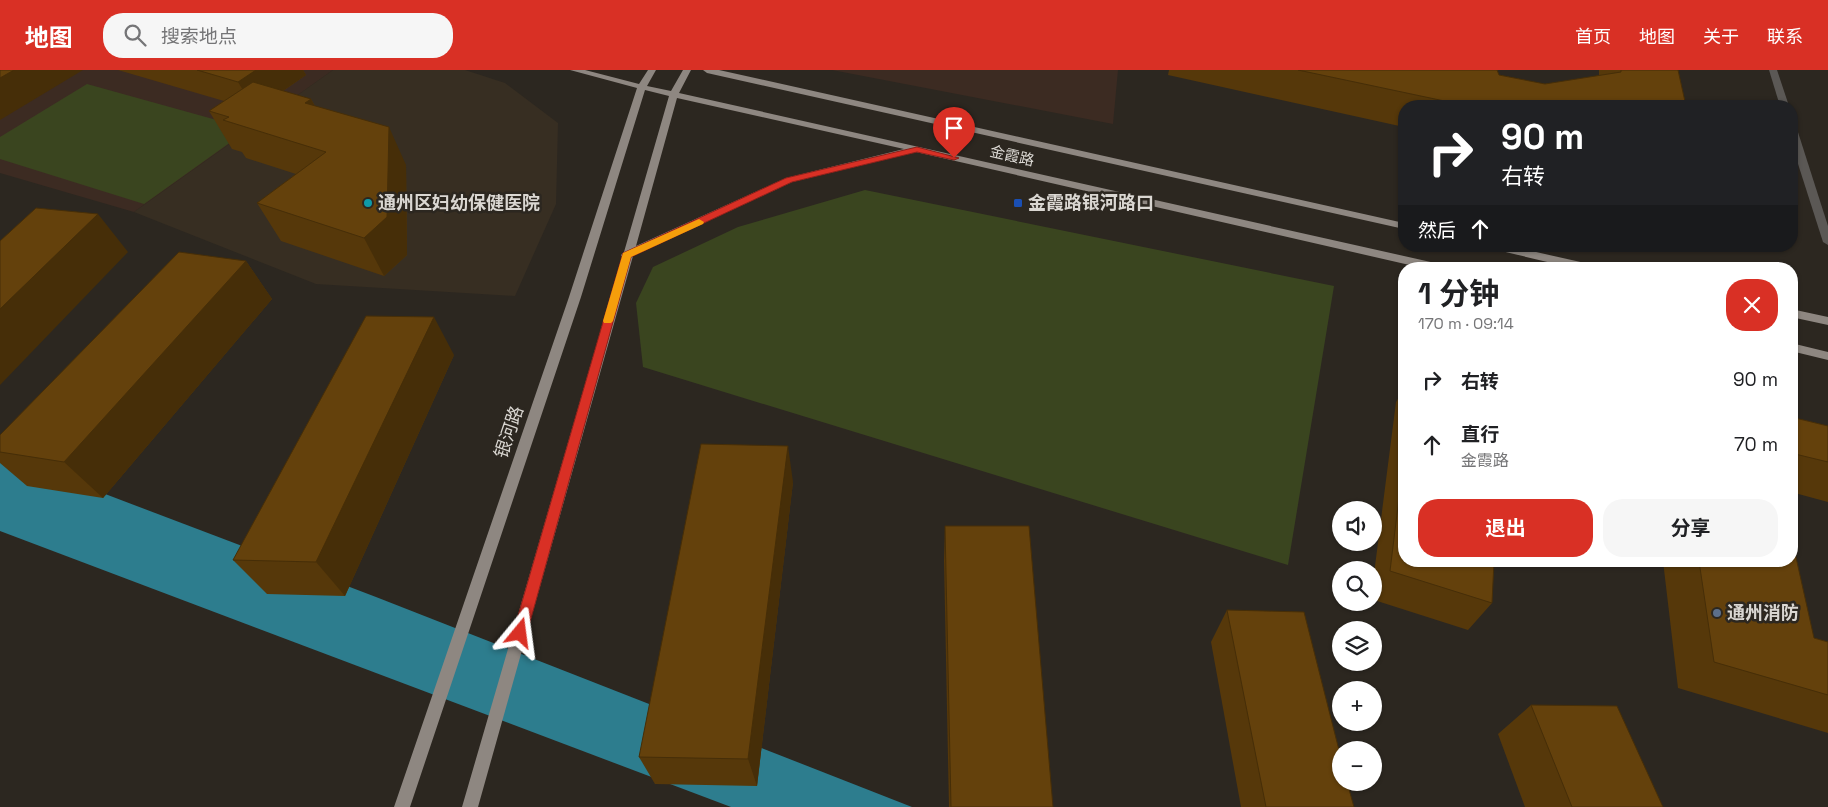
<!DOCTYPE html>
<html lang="zh">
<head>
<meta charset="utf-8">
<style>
  body { margin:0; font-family:"Space Grotesk","Noto Sans SC",sans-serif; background:#f6f6f6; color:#202124; height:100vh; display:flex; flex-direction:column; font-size:19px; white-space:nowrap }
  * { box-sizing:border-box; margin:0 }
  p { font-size:16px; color:#757577 }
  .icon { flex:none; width:28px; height:28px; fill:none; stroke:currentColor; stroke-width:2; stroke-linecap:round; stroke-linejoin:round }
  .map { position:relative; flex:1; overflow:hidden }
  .details { position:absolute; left:1398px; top:192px; width:400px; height:305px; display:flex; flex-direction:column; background:#fff; border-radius:20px; box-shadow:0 1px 4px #0004 }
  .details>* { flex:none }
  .banner { position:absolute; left:1398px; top:30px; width:400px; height:152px; border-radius:20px; box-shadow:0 1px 4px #0004; background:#202124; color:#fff; overflow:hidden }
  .controls { position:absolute; left:1332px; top:431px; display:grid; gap:10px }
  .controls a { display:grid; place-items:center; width:50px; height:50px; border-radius:50%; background:#fff; box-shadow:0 1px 4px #0004; font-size:25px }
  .pin { position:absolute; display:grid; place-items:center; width:42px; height:42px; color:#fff; margin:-51px -21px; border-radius:50% 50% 50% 0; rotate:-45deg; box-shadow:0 0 5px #0007 }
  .pin .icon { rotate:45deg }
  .me { position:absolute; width:55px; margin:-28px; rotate:16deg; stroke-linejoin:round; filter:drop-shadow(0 0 4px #0008) }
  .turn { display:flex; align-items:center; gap:18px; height:105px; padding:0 20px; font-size:22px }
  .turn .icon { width:65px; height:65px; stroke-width:2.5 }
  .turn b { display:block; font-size:35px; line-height:42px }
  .then { display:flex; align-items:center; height:48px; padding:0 20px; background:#0003; gap:10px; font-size:19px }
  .round { display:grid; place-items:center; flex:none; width:52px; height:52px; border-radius:20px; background:#f6f6f6 }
  .overview { display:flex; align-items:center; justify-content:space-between; height:85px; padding:0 20px }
  h1 { font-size:30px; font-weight:700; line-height:38px }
  .button { display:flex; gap:10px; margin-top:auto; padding:10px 20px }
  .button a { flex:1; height:58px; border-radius:20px; background:#d93025; color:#fff; font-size:20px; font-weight:700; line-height:58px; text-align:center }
  .button a+a { background:#f6f6f6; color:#202124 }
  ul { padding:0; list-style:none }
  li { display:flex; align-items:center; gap:15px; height:65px; padding:0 20px }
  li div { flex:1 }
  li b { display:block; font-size:19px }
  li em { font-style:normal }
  header { display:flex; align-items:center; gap:30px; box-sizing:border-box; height:70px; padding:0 25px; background:#d93025; color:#fff }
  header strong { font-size:24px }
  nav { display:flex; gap:28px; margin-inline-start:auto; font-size:18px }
  .search { width:350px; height:45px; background:#f6f6f6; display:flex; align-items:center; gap:12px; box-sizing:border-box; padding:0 18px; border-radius:20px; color:#757577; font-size:19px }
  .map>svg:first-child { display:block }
</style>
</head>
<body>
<header>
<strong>地图</strong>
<div class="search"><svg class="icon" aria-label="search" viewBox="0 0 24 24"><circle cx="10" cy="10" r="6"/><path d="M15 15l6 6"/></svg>搜索地点</div>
<nav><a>首页</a><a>地图</a><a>关于</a><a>联系</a></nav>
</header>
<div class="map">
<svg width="1828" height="737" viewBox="0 0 1828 737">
  <rect width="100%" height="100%" fill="#2c2720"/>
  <g fill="#3c2b22">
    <path d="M 0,0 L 333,0 L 134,142 L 0,103 Z"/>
    <path d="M 832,0 L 1118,0 L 1113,54 Z"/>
  </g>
  <path fill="#372e22" d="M 333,0 L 465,0 L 505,13 L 558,53 L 556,134 L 515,226 L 316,214 L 134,142 Z"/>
  <g fill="#3a451f">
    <path d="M 87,14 L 249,59 L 144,134 L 0,89 L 0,67 Z"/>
    <path d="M 865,120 L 1334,216 L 1288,495 L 643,297 L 636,233 L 653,197 L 738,157 Z"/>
  </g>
  <path fill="#2d7d8e" d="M 0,384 L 376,527 L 912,737 L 731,737 L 0,461 Z"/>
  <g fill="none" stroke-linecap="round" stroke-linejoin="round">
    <g fill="#5b5855" fill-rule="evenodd">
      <path d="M 1769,0 L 1777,0 L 1789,36 L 1780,36 Z"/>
      <path d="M 1791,53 L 1796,56 L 1828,156 L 1828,175 L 1823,172 L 1791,72 Z"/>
    </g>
    <g fill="#8e8781" fill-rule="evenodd">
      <path d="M 570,0 L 585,0 L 639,14 L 648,0 L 656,0 L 647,16 L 671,21 L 683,0 L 691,0 L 679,23 L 1444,195 L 1449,199 L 1427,199 L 916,82 L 792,112 L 633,186 L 478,737 L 462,737 L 622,187 L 621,185 L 624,182 L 669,26 L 645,20 L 581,227 L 410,737 L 394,737 L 569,227 L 637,18 ZM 677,28 L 904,79 L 786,108 L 636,176 Z"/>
      <path d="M 703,0 L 719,0 L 1404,153 L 1404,159 L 707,3 Z"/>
      <path d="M 1488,176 L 1509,176 L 1594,195 L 1599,199 L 1577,199 L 1493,179 Z"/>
      <path d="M 1791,239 L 1828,247 L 1828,255 L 1791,247 Z"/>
      <path d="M 1791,273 L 1828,282 L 1828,290 L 1791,281 Z"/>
    </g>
  </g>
  <g fill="#56380a">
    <path d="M 118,0 L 303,0 L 306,5 L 283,21 L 311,29 L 315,36 L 406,95 L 407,185 L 384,206 L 281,171 L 257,133 L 296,104 L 246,88 L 242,82 L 232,79 L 209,41 L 224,31 Z"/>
    <path d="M 1169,0 L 1497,0 L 1499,5 L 1545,14 L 1599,6 L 1599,0 L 1678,0 L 1686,36 L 1404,36 L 1404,57 L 1168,5 Z"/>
    <path d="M 246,191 L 272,229 L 103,428 L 27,416 L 0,393 L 0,365 Z"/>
    <path d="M 454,285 L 345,526 L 267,524 L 233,490 Z"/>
    <path d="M 1404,319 L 1404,491 L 1492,533 L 1468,560 L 1374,530 L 1374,504 L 1396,332 Z"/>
    <path d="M 1791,347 L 1828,356 L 1828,432 L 1791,422 Z"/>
    <path d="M 793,412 L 757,716 L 655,714 L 639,687 Z"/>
    <path d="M 945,456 L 1053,737 L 949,737 L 944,491 Z"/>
    <path d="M 1663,491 L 1791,491 L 1814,568 L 1828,572 L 1828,663 L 1678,618 Z"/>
    <path d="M 1227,540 L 1354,737 L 1241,737 L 1211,572 Z"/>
    <path d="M 1531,635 L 1663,737 L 1525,737 L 1498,664 Z"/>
  </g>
  <g fill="#462e08">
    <path d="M 14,0 L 83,0 L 0,50 L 0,8 Z"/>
    <path d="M 256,0 L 303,0 L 306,5 L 255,40 L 238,12 Z"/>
    <path d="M 311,29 L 331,67 L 305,33 Z"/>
    <path d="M 389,57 L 406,95 L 407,185 L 384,206 L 364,168 Z"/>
    <path d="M 98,144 L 128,182 L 0,315 L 0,239 Z"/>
    <path d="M 246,191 L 272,229 L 103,428 L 64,392 Z"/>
    <path d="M 434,247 L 454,285 L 345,526 L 316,492 Z"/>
    <path d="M 788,376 L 793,412 L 757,716 L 748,689 Z"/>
  </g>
  <g fill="#64410c" stroke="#462e08">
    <path d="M 0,0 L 14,0 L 0,8 Z"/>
    <path d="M 197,0 L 256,0 L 238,12 Z"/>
    <path d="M 1298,0 L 1497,0 L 1499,5 L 1545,14 L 1621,2 L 1621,0 L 1678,0 L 1686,36 L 1468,36 Z"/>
    <path d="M 253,12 L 311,29 L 305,33 L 389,57 L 387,147 L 364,168 L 257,133 L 326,82 L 223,50 L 229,47 L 209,41 Z"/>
    <path d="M 36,138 L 98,144 L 0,239 L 0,171 Z"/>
    <path d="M 179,182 L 246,191 L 64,392 L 0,382 L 0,365 Z"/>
    <path d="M 366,246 L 434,247 L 316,492 L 233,490 Z"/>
    <path d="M 1791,347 L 1828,356 L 1828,392 L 1791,383 Z"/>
    <path d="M 701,374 L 788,376 L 748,689 L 639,687 Z"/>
    <path d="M 1404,387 L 1404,491 L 1494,491 L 1492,533 L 1390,501 Z"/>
    <path d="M 945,456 L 1029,456 L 1053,737 L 951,737 Z"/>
    <path d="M 1791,465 L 1814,568 L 1828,572 L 1828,625 L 1714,592 L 1699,491 L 1791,491 Z"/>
    <path d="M 1227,540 L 1304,542 L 1341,688 L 1341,712 L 1347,712 L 1354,737 L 1266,737 Z"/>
    <path d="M 1531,635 L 1617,636 L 1663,737 L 1572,737 Z"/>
  </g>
  <path fill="#d93025" stroke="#8d1f18" d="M 917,77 L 959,88 L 954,90 L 917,82 L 792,112 L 631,187 L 527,563 L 525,567 L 520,569 L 515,567 L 513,563 L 623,183 L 786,108 Z"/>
  <path fill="#f59e0b" d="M 699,149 L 704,152 L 703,154 L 631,187 L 613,251 L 611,253 L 604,253 L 603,251 L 623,183 Z"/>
  <circle fill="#0f9aa8" stroke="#2c2720" stroke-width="2" cx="368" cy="133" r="5"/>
  <rect fill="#1a4fb4" stroke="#2c2720" stroke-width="2" x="1013" y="128" width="10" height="10" rx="2.5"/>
  <circle fill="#5c6f8a" stroke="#2c2720" stroke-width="2" cx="1717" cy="543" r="5"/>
  <g text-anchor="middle" stroke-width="5" stroke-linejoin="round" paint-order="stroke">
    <g font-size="15" fill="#dad7d2" stroke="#2c2720">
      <text transform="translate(1012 86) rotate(13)" y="5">金霞路</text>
    </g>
    <g font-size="18" font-weight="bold" fill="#dad7d2" stroke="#2c2720" text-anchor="start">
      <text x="378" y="139">通州区妇幼保健医院</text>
      <text x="1028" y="139">金霞路银河路口</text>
      <text x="1727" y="549">通州消防</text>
    </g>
    <g font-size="18" fill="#dad7d2" stroke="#2c2720">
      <text transform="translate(509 362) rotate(-71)" y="6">银河路</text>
    </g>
  </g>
</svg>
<div class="controls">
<a><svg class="icon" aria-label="sound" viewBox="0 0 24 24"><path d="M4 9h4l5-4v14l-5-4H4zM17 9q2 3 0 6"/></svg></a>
<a><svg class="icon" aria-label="search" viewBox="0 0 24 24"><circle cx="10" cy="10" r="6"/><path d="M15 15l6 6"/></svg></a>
<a><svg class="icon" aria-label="layers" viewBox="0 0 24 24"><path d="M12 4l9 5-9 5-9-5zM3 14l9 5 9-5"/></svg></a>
<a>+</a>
<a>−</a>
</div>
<div class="pin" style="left:954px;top:88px;background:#d93025"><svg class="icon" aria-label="arrive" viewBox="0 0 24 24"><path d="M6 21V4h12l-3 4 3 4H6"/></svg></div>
<svg class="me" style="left:520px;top:563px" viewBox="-20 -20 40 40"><path d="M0-17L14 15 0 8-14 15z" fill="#d93025" stroke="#fff" stroke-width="4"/></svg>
<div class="banner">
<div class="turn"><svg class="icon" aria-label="right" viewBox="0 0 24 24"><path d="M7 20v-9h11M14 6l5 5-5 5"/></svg><div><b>90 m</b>右转</div></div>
<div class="then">然后<svg class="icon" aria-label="ahead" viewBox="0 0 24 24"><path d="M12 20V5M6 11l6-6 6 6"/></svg></div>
</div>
<section class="details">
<div class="overview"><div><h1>1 分钟</h1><p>170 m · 09:14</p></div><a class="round" style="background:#d93025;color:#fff"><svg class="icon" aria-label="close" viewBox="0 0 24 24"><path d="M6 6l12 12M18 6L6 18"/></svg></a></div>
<ul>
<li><svg class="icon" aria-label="right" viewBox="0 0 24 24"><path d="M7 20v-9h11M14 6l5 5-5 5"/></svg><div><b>右转</b></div><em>90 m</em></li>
<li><svg class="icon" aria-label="ahead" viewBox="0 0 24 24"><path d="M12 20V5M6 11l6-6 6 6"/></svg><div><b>直行</b><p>金霞路</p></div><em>70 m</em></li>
</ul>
<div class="button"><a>退出</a><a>分享</a></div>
</section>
</div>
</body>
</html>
